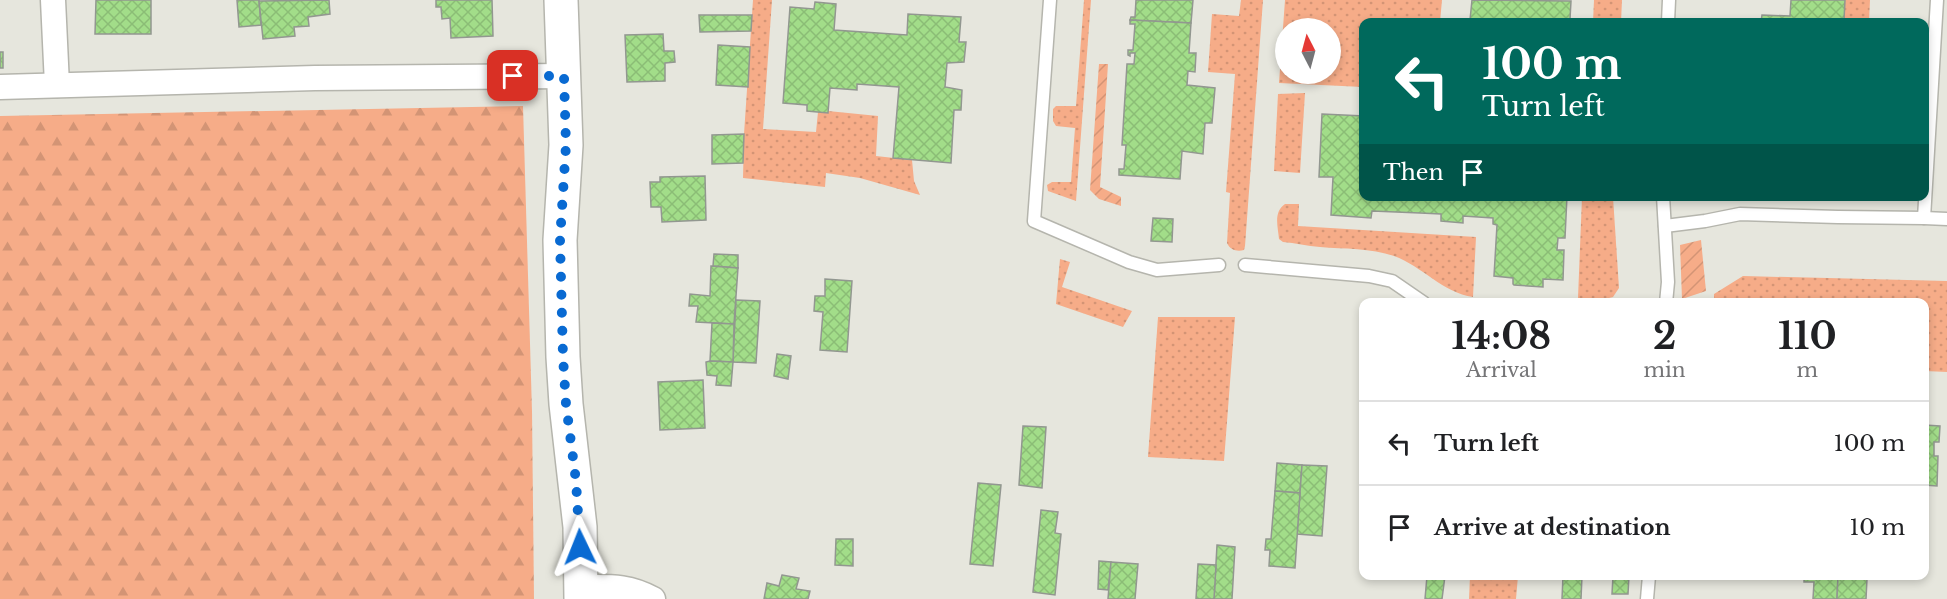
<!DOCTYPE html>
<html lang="en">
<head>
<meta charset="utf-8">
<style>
  body { margin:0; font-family:"Libre Baskerville",serif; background:#f6f6f6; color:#202124; height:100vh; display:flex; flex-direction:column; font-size:22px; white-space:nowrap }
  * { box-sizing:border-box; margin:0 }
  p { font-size:20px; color:#757577 }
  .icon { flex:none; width:33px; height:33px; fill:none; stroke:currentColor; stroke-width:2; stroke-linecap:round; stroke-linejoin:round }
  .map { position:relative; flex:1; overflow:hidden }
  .drawer { position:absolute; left:1359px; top:298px; width:570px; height:282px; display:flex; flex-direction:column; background:#fff; border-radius:12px; box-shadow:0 3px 9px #0003 }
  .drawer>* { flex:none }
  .top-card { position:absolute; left:1359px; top:18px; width:570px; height:183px; border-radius:12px; box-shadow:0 3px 9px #0003; background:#00695c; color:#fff; overflow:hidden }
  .needle { width:39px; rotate:354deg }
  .fabs { position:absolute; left:1275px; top:18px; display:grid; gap:12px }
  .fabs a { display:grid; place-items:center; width:66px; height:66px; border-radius:50%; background:#fff; box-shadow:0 3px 9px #0003; font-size:30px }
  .pin { position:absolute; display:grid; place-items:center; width:51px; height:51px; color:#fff; margin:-26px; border-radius:12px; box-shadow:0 3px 9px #0006 }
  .me { position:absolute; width:66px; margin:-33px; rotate:358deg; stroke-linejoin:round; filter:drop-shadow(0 0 4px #0008) }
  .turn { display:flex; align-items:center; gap:21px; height:126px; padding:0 24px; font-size:27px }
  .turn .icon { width:78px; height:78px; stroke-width:2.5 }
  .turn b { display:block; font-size:42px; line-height:51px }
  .then { display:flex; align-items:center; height:57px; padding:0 24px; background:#0003; gap:12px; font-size:22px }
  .eta { display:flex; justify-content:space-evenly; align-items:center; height:102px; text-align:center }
  .eta b { font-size:36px; font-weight:800; line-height:42px }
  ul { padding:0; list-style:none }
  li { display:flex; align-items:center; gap:18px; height:84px; padding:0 24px; border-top:2px solid #e0e0e0 }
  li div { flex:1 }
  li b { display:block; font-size:22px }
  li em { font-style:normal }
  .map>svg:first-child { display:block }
</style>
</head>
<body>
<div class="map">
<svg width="1947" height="599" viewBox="0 0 1947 599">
  <defs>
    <pattern id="grass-dots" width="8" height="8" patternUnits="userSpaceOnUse" patternTransform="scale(1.5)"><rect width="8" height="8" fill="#f6ac88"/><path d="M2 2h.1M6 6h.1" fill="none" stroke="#d39475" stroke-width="1.8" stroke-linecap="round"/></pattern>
    <pattern id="forest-firs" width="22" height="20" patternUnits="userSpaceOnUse" patternTransform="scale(1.5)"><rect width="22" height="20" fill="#f6ac88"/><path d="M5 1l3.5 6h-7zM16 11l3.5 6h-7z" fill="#d39475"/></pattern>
    <pattern id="garden-furrows" width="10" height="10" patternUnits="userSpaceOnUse" patternTransform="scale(1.5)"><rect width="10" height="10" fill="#f6ac88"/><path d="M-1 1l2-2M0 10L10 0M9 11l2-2" fill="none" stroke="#d39475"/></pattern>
    <pattern id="building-cross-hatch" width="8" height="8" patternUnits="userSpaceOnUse" patternTransform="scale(1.5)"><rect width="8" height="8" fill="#a2dd89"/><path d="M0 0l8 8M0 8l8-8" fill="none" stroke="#8bbd76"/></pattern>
  </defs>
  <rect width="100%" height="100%" fill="#e6e6dd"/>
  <g fill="url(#grass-dots)" fill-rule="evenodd">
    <path d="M 753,0 L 772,0 L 763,129 L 816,132 L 818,112 L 828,113 L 828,111 L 878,116 L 876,156 L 912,160 L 914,181 L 920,195 L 860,178 L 826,173 L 825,187 L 743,178 L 744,134 Z"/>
    <path d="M 1084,0 L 1091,0 L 1076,201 L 1048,191 L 1047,185 L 1052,182 L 1071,182 L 1075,128 L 1056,126 L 1053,121 L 1053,109 L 1056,106 L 1076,106 Z"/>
    <path d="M 1241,0 L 1263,0 L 1245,246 L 1244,250 C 1237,252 1230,250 1227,243 L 1230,193 L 1226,192 L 1235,74 L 1208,72 L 1212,14 L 1239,16 Z"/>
    <path d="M 1285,0 L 1442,0 L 1440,22 L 1364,22 L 1363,87 L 1279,83 ZM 1286,28 L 1330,28 L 1330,74 L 1286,74 Z"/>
    <path d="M 1594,0 L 1622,0 L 1621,22 L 1593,22 Z"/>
    <path d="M 1845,0 L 1870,0 L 1869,22 L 1849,22 L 1849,20 L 1844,20 Z"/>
    <path d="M 1305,93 L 1300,173 L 1274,171 L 1278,94 Z"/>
    <path d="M 1582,197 L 1613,197 L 1619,288 L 1613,297 L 1609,298 L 1578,298 Z"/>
    <path d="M 1285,204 L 1299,204 L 1298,226 L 1476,237 L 1473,297 C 1443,293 1422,266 1394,256 C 1371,248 1344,249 1320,247 C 1307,246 1295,243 1283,242 L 1279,239 C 1278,227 1273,212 1285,204 Z"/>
    <path d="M 1060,259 L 1070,262 L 1062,287 L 1132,311 L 1123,327 L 1056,304 Z"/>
    <path d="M 1743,276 L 1947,281 L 1947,372 L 1925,371 L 1924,303 L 1714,303 L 1714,294 Z"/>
    <path d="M 1158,317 L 1235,317 L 1224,461 L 1148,457 Z"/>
    <path d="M 1470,576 L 1518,576 L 1516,599 L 1469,599 Z"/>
  </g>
  <path fill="url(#forest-firs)" d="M 523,106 L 532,411 L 534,599 L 0,599 L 0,116 Z"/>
  <g fill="url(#garden-furrows)">
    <path d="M 1099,64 L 1108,64 L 1100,187 L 1121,197 L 1121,206 L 1099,199 L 1090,190 Z"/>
    <path d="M 1701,240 L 1706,291 L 1682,299 L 1680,245 Z"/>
  </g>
  <g fill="url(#building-cross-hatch)" stroke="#929790" stroke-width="1.5">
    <path d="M 96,0 L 151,0 L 151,34 L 95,34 Z"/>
    <path d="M 237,0 L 259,0 L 261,25 L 239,27 Z"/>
    <path d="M 329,0 L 330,14 L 308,17 L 309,26 L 294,27 L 295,36 L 263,39 L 259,1 Z"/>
    <path d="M 436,0 L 492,0 L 493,36 L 451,38 L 450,18 L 442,19 L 441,7 L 436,7 Z"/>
    <path d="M 1136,0 L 1193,0 L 1191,23 L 1130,20 L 1131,17 L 1135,17 Z"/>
    <path d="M 1472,0 L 1571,1 L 1570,19 L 1577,20 L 1577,22 L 1478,22 L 1478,21 L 1470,20 Z"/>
    <path d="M 1791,0 L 1845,0 L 1844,20 L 1849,20 L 1849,22 L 1761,22 L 1762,15 L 1790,16 Z"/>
    <path d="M 815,2 L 836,4 L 834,30 L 907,35 L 908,14 L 961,17 L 959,42 L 966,42 L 964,62 L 947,63 L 945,87 L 962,90 L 961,110 L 954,110 L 951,163 L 893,158 L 899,87 L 857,84 L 857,90 L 830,88 L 828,113 L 807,111 L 807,105 L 783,103 L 790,7 L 814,9 Z"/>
    <path d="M 699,15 L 752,15 L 751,31 L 700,32 Z"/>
    <path d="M 1130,20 L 1191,23 L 1189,53 L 1196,53 L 1195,72 L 1188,71 L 1187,85 L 1215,88 L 1212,123 L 1205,123 L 1203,154 L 1182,151 L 1180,179 L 1119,175 L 1119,169 L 1124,169 L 1126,145 L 1122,145 L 1127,64 L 1134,64 L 1135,53 L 1130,53 L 1130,56 L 1128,55 L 1128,50 L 1133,50 L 1135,24 L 1130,24 Z"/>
    <path d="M 663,34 L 664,51 L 674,51 L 675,62 L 665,63 L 665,81 L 627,82 L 625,35 Z"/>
    <path d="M 718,45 L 750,47 L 748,87 L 716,85 Z"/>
    <rect x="0" y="52" width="3" height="16"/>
    <path d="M 1322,114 L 1364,116 L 1364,196 L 1567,196 L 1565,238 L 1558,238 L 1557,250 L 1564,250 L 1563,280 L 1543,279 L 1543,287 L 1514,285 L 1513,284 L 1513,278 L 1494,276 L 1497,225 L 1493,224 L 1493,218 L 1463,216 L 1463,223 L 1441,221 L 1441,214 L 1420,213 L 1372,211 L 1371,218 L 1331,215 L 1333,177 L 1319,177 Z"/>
    <path d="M 744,134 L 743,163 L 712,164 L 712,135 Z"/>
    <path d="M 705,176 L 706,220 L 662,222 L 661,207 L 651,207 L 650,182 L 660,182 L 660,177 Z"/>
    <path d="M 1153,218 L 1173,219 L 1172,242 L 1151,241 Z"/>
    <path d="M 714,254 L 738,255 L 738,268 L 713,266 Z"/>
    <path d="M 711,266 L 738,268 L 734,324 L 696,322 L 698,306 L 689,306 L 690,294 L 710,296 Z"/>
    <path d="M 825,279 L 852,281 L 847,352 L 820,350 L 823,312 L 814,311 L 815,296 L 825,296 Z"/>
    <path d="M 736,300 L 760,301 L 756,363 L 733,362 Z"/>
    <path d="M 712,323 L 734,324 L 733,362 L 710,361 Z"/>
    <path d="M 777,354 L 791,356 L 788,379 L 774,376 Z"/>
    <path d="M 710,361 L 733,362 L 731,386 L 716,385 L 717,376 L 707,375 L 706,362 Z"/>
    <path d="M 703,380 L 705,428 L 660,430 L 658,382 Z"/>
    <path d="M 1924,425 L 1940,426 L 1939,442 L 1934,442 L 1934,456 L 1938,456 L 1937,486 L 1924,485 Z"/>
    <path d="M 1023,426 L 1046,427 L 1042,488 L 1019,485 Z"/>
    <path d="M 1277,463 L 1302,465 L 1300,493 L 1275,491 Z"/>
    <path d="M 1302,465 L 1327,466 L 1322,536 L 1297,534 Z"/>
    <path d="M 978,483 L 1001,485 L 993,566 L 970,564 Z"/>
    <path d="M 1275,491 L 1300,493 L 1295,568 L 1269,566 L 1270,550 L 1265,550 L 1266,539 L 1271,539 Z"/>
    <path d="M 1041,510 L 1058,512 L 1055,533 L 1061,534 L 1055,595 L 1033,592 Z"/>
    <path d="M 836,539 L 853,539 L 853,566 L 835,565 Z"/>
    <path d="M 1217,545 L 1235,547 L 1232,599 L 1214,599 Z"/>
    <path d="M 1099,561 L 1111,562 L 1108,590 L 1098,589 Z"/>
    <path d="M 1111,562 L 1138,564 L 1135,599 L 1108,599 Z"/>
    <path d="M 1198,564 L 1216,565 L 1214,599 L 1196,599 Z"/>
    <path d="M 782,575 L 799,578 L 796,589 L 810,591 L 808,599 L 764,599 L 767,583 L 779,586 Z"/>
    <path d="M 1427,576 L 1451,576 L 1445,576 L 1442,599 L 1425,599 Z"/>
    <path d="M 1563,576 L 1582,576 L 1581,599 L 1562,599 Z"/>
    <path d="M 1613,576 L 1629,576 L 1628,594 L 1612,594 Z"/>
    <path d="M 1804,576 L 1838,576 L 1837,599 L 1813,599 L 1814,582 L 1804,582 Z"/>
    <path d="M 1838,576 L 1870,576 L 1870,579 L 1867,579 L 1866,599 L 1837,599 Z"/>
  </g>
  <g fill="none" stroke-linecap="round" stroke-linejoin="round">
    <defs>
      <g id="service">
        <path d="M 1050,0 L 1034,221 L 1129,262 L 1157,270 L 1219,265"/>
        <path d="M 1668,22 L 1669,0"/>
        <path d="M 1663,196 L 1668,282 L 1666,303"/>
        <path d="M 1924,218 L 1947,219"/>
        <path d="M 1665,226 L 1705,221 L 1740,214 L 1838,217 L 1924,218 L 1937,0"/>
        <path d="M 1245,265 L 1369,276 L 1392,281 L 1424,303"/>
        <path d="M 1647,599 L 1649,576"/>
      </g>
      <g id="minor">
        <path d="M 53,0 L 57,85"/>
        <path d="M 0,87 L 315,78 L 564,76"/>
        <path d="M 581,587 C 609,587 628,585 653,599"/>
      </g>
      <path id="secondary" d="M 561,0 L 566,145 L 560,240 L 563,357 L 566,404 L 580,527 L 581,599"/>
    </defs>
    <use href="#service" stroke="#b5b5ad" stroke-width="15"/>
    <use href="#minor" stroke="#b5b5ad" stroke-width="27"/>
    <use href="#secondary" stroke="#b5b5ad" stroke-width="36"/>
    <use href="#service" stroke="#fff" stroke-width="12"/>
    <use href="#minor" stroke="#fff" stroke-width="24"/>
    <use href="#secondary" stroke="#fff" stroke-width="33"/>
  </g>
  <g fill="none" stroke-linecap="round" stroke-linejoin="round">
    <path stroke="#096ad2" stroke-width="10" stroke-dasharray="0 18" d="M 513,76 L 564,76 L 566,145 L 560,240 L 563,357 L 566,404 L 576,481 L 580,547"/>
  </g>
</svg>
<div class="fabs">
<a><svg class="needle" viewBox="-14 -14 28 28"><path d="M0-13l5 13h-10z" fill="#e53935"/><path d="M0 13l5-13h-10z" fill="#757577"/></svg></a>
</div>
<div class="pin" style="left:513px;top:76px;background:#d93025"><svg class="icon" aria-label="arrive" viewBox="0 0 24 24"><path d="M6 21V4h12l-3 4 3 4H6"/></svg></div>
<svg class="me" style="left:580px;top:547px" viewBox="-20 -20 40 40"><path d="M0-17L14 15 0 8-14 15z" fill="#096ad2" stroke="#fff" stroke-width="4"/></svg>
<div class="top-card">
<div class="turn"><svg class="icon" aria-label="left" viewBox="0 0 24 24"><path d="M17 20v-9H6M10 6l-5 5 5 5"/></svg><div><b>100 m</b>Turn left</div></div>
<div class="then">Then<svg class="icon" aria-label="arrive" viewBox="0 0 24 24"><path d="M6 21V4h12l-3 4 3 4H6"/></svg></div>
</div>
<section class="drawer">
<div class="eta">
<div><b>14:08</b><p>Arrival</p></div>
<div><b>2</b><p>min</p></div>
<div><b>110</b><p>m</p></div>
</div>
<ul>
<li><svg class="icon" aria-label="left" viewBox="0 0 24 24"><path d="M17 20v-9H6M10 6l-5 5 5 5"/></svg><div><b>Turn left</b></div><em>100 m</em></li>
<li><svg class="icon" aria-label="arrive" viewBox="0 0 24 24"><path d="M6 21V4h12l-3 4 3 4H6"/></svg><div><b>Arrive at destination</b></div><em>10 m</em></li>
</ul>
</section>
</div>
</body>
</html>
